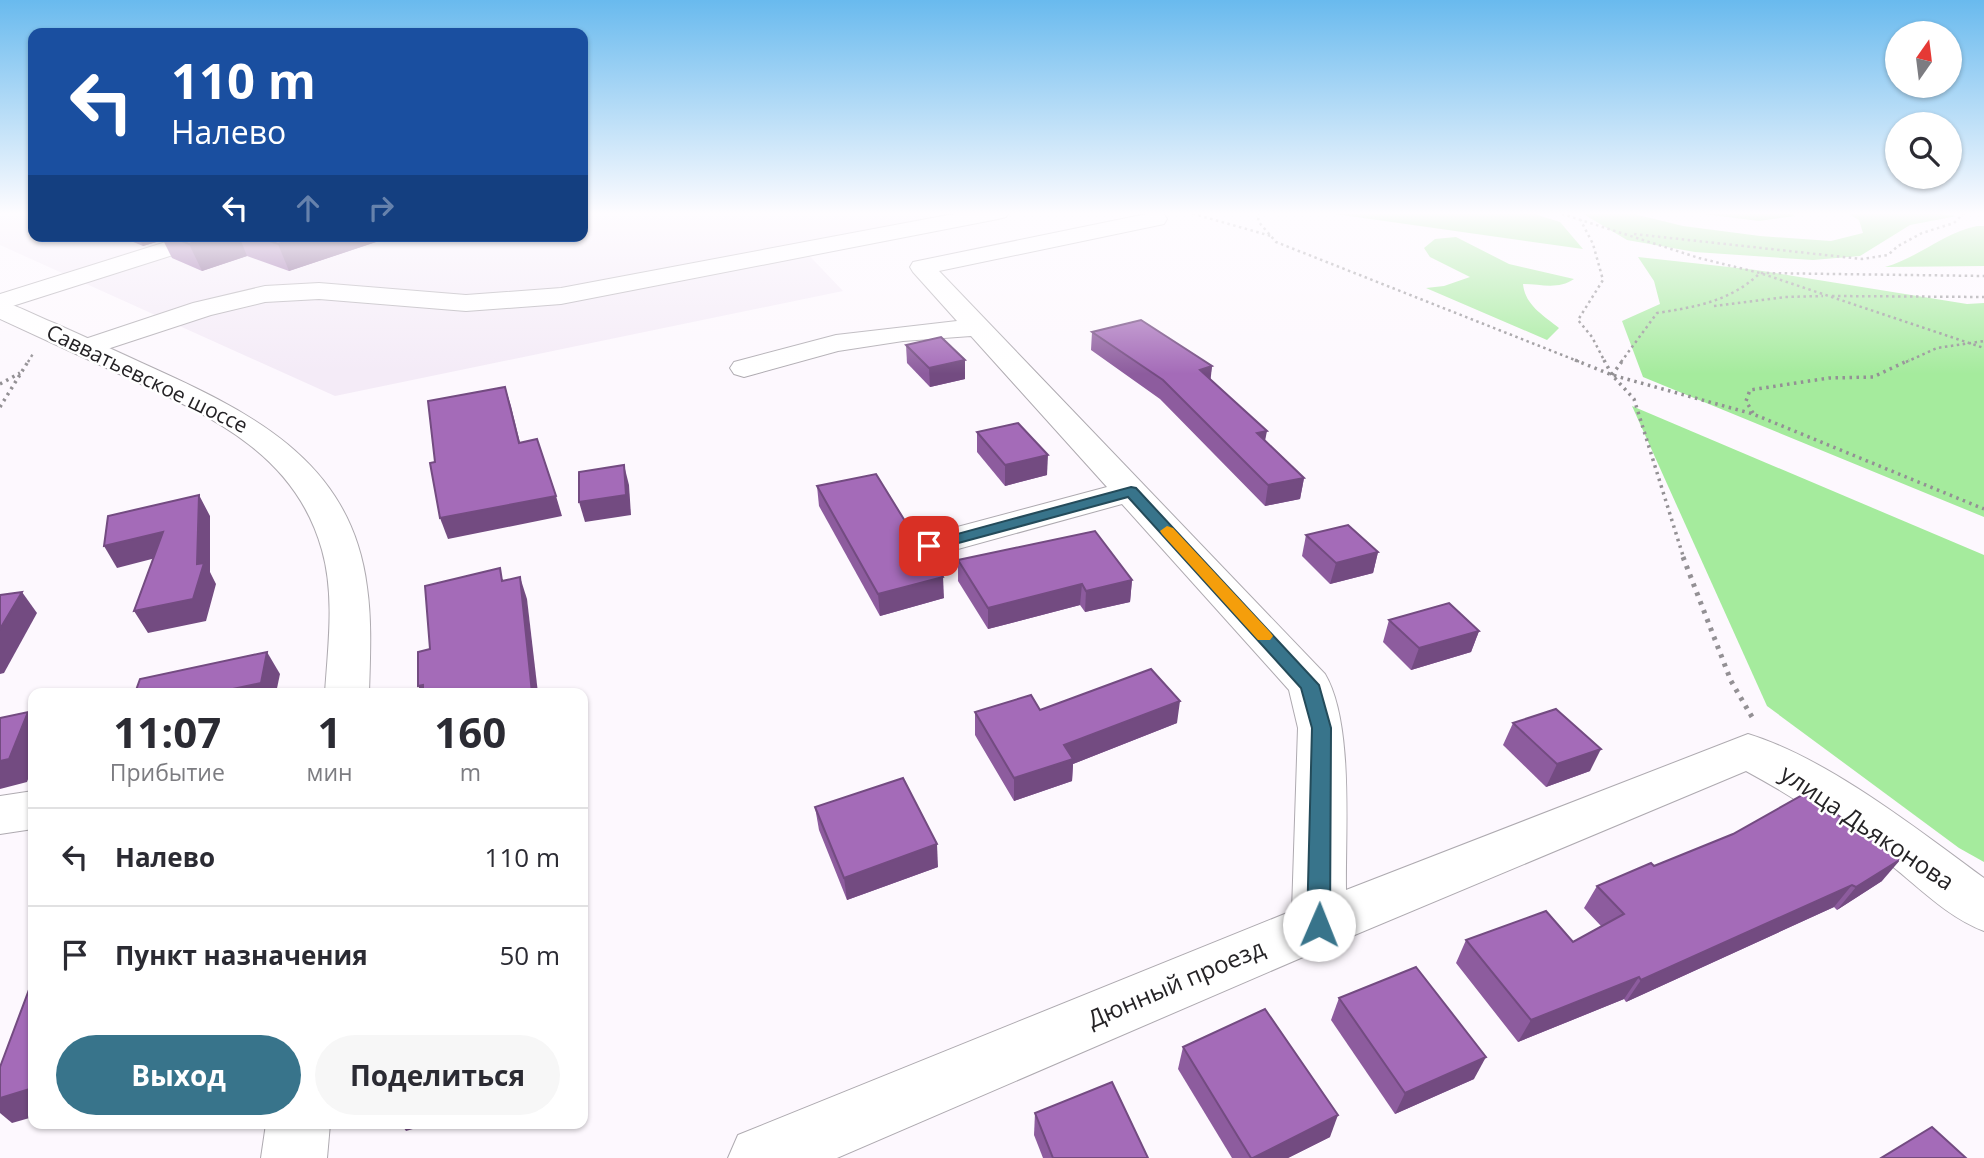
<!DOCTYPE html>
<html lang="ru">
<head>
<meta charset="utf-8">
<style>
  body { margin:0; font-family:"Open Sans",sans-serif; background:#f7f7f7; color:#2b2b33; height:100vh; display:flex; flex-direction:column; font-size:26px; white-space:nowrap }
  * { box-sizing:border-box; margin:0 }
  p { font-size:23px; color:#7c7c81 }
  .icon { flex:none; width:38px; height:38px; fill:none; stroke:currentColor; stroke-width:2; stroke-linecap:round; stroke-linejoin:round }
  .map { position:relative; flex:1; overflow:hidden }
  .drawer { position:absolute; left:28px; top:688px; width:560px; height:441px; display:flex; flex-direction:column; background:#fff; border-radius:14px; box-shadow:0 2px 5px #0004 }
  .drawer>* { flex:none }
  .guide { position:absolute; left:28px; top:28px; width:560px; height:214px; border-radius:14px; box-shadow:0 2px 5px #0004; background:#1a4fa0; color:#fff; overflow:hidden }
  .needle { width:46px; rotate:14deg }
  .fabs { position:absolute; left:1885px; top:21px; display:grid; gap:14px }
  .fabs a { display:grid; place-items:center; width:77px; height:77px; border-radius:50%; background:#fff; box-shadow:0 2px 5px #0004; font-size:35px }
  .pin { position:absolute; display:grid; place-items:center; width:60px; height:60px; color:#fff; margin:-30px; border-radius:14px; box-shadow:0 4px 10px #0006 }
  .me { position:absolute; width:77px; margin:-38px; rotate:1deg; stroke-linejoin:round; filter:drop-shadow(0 0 5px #0008) }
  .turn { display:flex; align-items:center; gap:24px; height:147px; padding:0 28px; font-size:32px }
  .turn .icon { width:91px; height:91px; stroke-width:2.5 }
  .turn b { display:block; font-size:49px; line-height:60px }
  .lanes { display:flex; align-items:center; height:66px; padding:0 28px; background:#0003; justify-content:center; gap:35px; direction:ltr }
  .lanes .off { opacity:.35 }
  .eta { display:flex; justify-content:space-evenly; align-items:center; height:119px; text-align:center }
  .eta b { font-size:42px; font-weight:700; line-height:49px }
  .action { display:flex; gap:14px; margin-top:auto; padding:14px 28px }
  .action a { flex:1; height:80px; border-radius:42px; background:#38748b; color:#fff; font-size:28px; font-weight:700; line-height:80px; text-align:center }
  .action a+a { background:#f7f7f7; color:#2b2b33 }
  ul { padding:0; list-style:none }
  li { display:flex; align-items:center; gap:21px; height:98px; padding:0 28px; border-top:2px solid #e1e1e2 }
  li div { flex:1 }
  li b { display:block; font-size:26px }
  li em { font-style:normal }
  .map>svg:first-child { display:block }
</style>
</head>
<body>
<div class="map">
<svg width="1984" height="1158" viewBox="0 0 1984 1158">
  <rect width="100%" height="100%" fill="#fdf8fe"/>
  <path fill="#f4ebf7" d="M 0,212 L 33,212 L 33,236 L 583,236 L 583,212 L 930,212 L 924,223 L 802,248 L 843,291 L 335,396 L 0,245 Z"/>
  <g fill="#a5eb9d">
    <path d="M 1321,212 L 1528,212 L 1560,222 L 1583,249 Z"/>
    <path d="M 1580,212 L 1626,212 L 1683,226 L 1760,236 L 1831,241 L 1863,233 L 1859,220 L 1845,212 L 1921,212 L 1957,216 L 1910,225 L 1860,256 L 1813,260 L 1695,252 L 1627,240 Z"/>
    <path d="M 1688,212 L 1788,212 L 1795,216 L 1759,221 Z"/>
    <path d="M 1977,226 L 1984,226 L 1984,266 L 1885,267 C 1918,258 1943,233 1977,226 Z"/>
    <path d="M 1456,237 L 1509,264 L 1574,279 C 1558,290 1541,284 1523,284 C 1525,305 1543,315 1559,328 L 1547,340 L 1426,288 L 1444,286 L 1470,277 L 1430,257 L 1424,248 L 1435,239 Z"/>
    <path d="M 1638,257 L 1756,270 L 1967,304 L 1984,303 L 1984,517 L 1643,377 L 1622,321 L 1660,304 L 1654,281 Z"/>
    <path d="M 1632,406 L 1984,555 L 1984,862 L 1959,848 L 1767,706 Z"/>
  </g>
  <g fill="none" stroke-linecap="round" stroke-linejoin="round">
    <defs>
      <g id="minor">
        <path d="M 964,212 L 1009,212 L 1006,217 L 998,219 L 561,304 L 466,311 L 319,299 L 265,302 L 211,315 L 86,356 L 76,354 L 72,348 L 76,342 L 193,303 L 265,286 L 319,283 L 466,295 L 561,288 Z"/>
        <path d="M 1156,212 L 1164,214 L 1167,219 L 1164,224 L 939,271 L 1325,674 C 1354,723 1345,832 1346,890 L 1748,734 C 1827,758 1917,829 1984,878 L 1984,931 C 1946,917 1915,883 1883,859 C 1839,827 1794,797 1746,771 L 1338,942 L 837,1158 L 728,1158 L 738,1135 L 1292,911 L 1298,728 L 1289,690 L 1122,504 L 929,557 L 916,554 L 911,546 L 916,538 L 1107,487 L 971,336 L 903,341 L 838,351 L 744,377 L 734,374 L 730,368 L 734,362 L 836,335 L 957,321 L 913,272 L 910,267 L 913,262 Z"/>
        <path d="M 185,236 L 220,236 L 217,241 L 0,310 L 0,294 Z"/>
        <path d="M 33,791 L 33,829 L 0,834 L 0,796 Z"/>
      </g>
      <g id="major">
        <path d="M 0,301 C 19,306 36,316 54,323 C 83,336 112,349 142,363 C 246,410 351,458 367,587 C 372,622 370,658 369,693 L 325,693 C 328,646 335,596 322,550 C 295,453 210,416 126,377 C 84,358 42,338 0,319 Z"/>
        <path d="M 266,1124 L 330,1124 L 327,1158 L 261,1158 Z"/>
      </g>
    </defs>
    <use href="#minor" stroke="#aeaab0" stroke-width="2"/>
    <use href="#major" stroke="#aeaab0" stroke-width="2"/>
    <g stroke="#939094" stroke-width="2.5" stroke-dasharray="2.5 3.5" stroke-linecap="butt">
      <path d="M 1187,212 L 1271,236"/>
      <path d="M 1259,212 L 1258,221 L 1276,242 L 1580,362"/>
      <path d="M 1556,212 L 1699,258 L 1760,273 L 1984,348"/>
      <path d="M 1580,219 L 1593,244 L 1603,280 L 1578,320 L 1592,337 L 1605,362"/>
      <path d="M 1634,234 L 1862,259 L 1888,255 L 1898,246 L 1922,233 L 1954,223 L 1964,213 L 1982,212"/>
      <path d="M 1832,296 L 1984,297"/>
      <path d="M 1714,306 L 1785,297 L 1823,296"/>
      <path d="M 28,362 L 34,352"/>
      <path d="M 1621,362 L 1657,313 C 1696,307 1731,301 1760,273 L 1984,276"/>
      <path d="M 1906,362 L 1937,348 L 1984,341"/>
    </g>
    <g stroke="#939094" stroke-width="3.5" stroke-dasharray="2.5 4.5" stroke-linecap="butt">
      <path d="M 1575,360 L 1612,375 L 1753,414 L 1984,509"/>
      <path d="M 1604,360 L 1612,375 L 1634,399 L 1684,559"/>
      <path d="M 1612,375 L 1623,360"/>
      <path d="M 0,384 L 20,373"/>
      <path d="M 0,407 L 29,360"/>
      <path d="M 1753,413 L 1746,401 L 1750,390 L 1829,378 L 1873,377 L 1909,360"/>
    </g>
    <path stroke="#939094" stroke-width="5" stroke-dasharray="3.5 6" stroke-linecap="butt" d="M 1683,557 L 1731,681 L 1752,717"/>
    <use href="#minor" fill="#fff" fill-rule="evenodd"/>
    <use href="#major" fill="#fff" fill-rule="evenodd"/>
  </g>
  <g fill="#8d5c9e">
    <path d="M 119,236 L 394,236 L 289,271 L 247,256 L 202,271 L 172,258 L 163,240 L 143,246 Z"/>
    <path d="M 1092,332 L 1212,366 L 1210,379 L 1265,441 L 1304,478 L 1300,499 L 1265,506 L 1160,399 L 1091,350 Z"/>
    <path d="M 906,345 L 965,360 L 965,379 L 930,387 L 907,363 Z"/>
    <path d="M 977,432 L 1047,475 L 1005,486 L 977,452 Z"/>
    <path d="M 817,486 L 944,598 L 880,616 L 819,506 Z"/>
    <path d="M 1306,535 L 1378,552 L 1373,573 L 1330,584 L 1302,556 Z"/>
    <path d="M 958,560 L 1132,580 L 1130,602 L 1085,612 L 1080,605 L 988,629 L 958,581 Z"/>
    <path d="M 1389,620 L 1479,631 L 1471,652 L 1411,670 L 1383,642 Z"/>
    <path d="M 975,712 L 1177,723 L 1073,764 L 1072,781 L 1014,801 L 975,735 Z"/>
    <path d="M 1513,723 L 1590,771 L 1546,787 L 1503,745 Z"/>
    <path d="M 815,807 L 938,867 L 847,900 L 819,830 Z"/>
    <path d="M 1654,866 L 1882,881 L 1837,910 L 1834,907 L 1626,1002 L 1624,999 L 1518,1042 L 1456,963 L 1466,940 L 1573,942 L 1601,926 L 1584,908 L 1597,886 Z"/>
    <path d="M 1339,998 L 1474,1079 L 1395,1114 L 1331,1020 Z"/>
    <path d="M 1183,1047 L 1330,1137 L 1288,1158 L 1232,1158 L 1178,1069 Z"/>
    <path d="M 1035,1113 L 1148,1158 L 1043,1158 L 1034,1135 Z"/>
  </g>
  <g fill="#734b81">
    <path d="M 138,236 L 161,236 L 163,240 L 143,246 Z"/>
    <path d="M 214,236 L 239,236 L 247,256 L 202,271 L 189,244 Z"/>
    <path d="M 303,236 L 394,236 L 289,271 L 278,244 Z"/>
    <path d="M 965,360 L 965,379 L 930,387 L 929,368 Z"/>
    <path d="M 1212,366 L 1210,385 L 1200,370 Z"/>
    <path d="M 505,387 L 511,406 L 525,463 L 519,443 Z"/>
    <path d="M 1267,431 L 1263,451 L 1257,433 Z"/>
    <path d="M 1048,455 L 1047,475 L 1005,486 L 1005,465 Z"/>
    <path d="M 624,465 L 629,485 L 631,515 L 585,522 L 579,502 Z"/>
    <path d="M 1304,478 L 1300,499 L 1265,506 L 1268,485 Z"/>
    <path d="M 199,495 L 210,516 L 210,572 L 216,584 L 206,621 L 148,633 L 134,611 L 197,564 Z"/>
    <path d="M 556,496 L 562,516 L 448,539 L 440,518 Z"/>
    <path d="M 163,532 L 175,553 L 117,568 L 104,546 Z"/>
    <path d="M 1378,552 L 1373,573 L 1330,584 L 1336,563 Z"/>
    <path d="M 520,577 L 527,599 L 538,693 L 532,693 Z"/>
    <path d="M 943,577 L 944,598 L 880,616 L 878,594 Z"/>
    <path d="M 1132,580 L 1130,602 L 1085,612 L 1086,591 Z"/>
    <path d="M 1082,584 L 1080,605 L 988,629 L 988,608 Z"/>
    <path d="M 22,592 L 37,613 L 4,673 L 0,674 L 0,629 Z"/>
    <path d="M 1479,631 L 1471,652 L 1411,670 L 1419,648 Z"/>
    <path d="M 267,652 L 280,674 L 276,693 L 214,693 Z"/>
    <path d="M 423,685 L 426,693 L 422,693 L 418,686 Z"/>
    <path d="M 1180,701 L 1177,723 L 1073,764 L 1072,781 L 1014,801 L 1014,778 L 1064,745 Z"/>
    <path d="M 28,712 L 33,719 L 33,766 L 27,782 L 0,789 L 0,761 Z"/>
    <path d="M 1601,749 L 1590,771 L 1546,787 L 1557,764 Z"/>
    <path d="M 937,844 L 938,867 L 847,900 L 844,878 Z"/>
    <path d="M 1901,859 L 1882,881 L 1837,910 L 1856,887 Z"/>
    <path d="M 1852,885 L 1834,907 L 1626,1002 L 1641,980 Z"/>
    <path d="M 1639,977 L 1624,999 L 1518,1042 L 1531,1020 Z"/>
    <path d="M 1486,1057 L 1474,1079 L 1395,1114 L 1405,1093 Z"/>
    <path d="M 33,1088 L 33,1117 L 12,1123 L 0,1113 L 0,1098 Z"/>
    <path d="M 1338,1115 L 1330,1137 L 1288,1158 L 1253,1158 Z"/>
    <path d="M 401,1124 L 430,1124 L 406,1131 Z"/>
  </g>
  <g fill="#a46bb8" stroke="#734b81" stroke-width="2">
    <path d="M 170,236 L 214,236 L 189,244 Z"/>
    <path d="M 255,236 L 303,236 L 278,244 Z"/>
    <path d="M 1141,320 L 1212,366 L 1200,370 L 1267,431 L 1257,433 L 1304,478 L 1268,485 L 1163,380 L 1092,332 Z"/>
    <path d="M 941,337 L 965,360 L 929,368 L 906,345 Z"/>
    <path d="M 505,387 L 519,443 L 537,439 L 556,496 L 440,518 L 430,463 L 435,462 L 428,401 Z"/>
    <path d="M 1018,423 L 1048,455 L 1005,465 L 977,432 Z"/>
    <path d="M 624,465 L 626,495 L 579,502 L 579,472 Z"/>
    <path d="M 876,474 L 913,534 L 943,577 L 878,594 L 817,486 Z"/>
    <path d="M 199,495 L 197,564 L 204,563 L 193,599 L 134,611 L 163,532 L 104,546 L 108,516 Z"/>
    <path d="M 1348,525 L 1378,552 L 1336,563 L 1306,535 Z"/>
    <path d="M 1095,531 L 1132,580 L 1086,591 L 1082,584 L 988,608 L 958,560 Z"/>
    <path d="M 500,568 L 502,581 L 520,577 L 532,693 L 423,693 L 423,685 L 418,686 L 418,652 L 430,649 L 425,586 Z"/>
    <path d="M 22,592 L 0,629 L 0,595 Z"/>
    <path d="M 1449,603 L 1479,631 L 1419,648 L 1389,620 Z"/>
    <path d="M 267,652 L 261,683 L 214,693 L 135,693 L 140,679 Z"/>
    <path d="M 1151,669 L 1180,701 L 1064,745 L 1073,759 L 1014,778 L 975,712 L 1031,695 L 1040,710 Z"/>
    <path d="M 1556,709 L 1601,749 L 1557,764 L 1513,723 Z"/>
    <path d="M 28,712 L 9,759 L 0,761 L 0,718 Z"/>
    <path d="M 903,778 L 937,844 L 844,878 L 815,807 Z"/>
    <path d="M 1806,793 L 1901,859 L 1856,887 L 1852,885 L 1641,980 L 1639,977 L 1531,1020 L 1466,940 L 1546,911 L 1573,942 L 1624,914 L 1597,886 L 1651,863 L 1654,866 L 1733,834 Z"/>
    <path d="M 1416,967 L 1486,1057 L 1405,1093 L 1339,998 Z"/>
    <path d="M 33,986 L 33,1088 L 0,1098 L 0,1067 L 30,987 Z"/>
    <path d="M 1265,1009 L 1338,1115 L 1253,1158 L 1251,1158 L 1183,1047 Z"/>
    <path d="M 1112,1082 L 1148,1158 L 1053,1158 L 1035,1113 Z"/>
    <path d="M 1932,1127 L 1966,1158 L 1881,1158 Z"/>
  </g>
  <linearGradient id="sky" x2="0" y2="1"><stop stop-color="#69baee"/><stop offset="0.57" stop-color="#fefcff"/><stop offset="1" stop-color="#fefcff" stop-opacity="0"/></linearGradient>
  <rect width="1984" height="374" fill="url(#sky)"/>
  <path fill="#38748b" stroke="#244b5a" stroke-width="2" d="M 1131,487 L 1136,488 L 1319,685 L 1331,728 L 1330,925 L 1327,931 L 1319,934 L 1311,931 L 1307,925 L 1312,728 L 1301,688 L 1128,497 L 929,551 L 922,546 L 924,543 Z"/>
  <path fill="#f59e0b" d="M 1167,526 L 1173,528 L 1270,632 L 1273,636 L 1270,640 L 1258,640 L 1162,534 L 1160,531 Z"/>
  <g text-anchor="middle" stroke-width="5" stroke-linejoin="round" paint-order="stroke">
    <g font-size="21" fill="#252326" stroke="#fff">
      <text transform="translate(147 379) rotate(26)" y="7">Савватьевское шоссе</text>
    </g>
    <g font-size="24" fill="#252326" stroke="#fff">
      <text transform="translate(1867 828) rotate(34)" y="8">улица Дьяконова</text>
      <text transform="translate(1176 984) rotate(-23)" y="8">Дюнный проезд</text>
    </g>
  </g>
</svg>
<div class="fabs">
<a><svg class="needle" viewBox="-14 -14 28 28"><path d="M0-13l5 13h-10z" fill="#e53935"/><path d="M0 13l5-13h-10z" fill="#7c7c81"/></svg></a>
<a><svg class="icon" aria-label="search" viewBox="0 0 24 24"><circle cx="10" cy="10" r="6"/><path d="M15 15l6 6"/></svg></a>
</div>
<div class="pin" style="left:929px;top:546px;background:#d93025"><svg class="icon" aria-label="arrive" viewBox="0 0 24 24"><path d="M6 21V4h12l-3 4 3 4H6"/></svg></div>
<svg class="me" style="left:1319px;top:925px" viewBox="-20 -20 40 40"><circle r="19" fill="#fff"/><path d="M0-13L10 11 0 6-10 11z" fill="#38748b"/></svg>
<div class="guide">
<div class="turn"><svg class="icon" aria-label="left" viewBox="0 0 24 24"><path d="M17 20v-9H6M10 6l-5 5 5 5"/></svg><div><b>110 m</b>Налево</div></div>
<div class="lanes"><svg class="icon" aria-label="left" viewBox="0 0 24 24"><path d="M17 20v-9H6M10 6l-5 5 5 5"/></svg><svg class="icon off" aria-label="ahead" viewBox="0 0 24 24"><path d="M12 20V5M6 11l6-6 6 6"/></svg><svg class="icon off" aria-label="right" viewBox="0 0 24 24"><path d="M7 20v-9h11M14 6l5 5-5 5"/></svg></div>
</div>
<section class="drawer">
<div class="eta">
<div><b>11:07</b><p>Прибытие</p></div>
<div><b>1</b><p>мин</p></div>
<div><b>160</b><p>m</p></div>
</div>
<ul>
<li><svg class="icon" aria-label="left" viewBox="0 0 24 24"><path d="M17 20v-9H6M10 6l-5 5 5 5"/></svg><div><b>Налево</b></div><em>110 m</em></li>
<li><svg class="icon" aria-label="arrive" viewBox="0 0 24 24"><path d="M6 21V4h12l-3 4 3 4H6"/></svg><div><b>Пункт назначения</b></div><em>50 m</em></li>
</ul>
<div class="action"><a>Выход</a><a>Поделиться</a></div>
</section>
</div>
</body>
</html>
